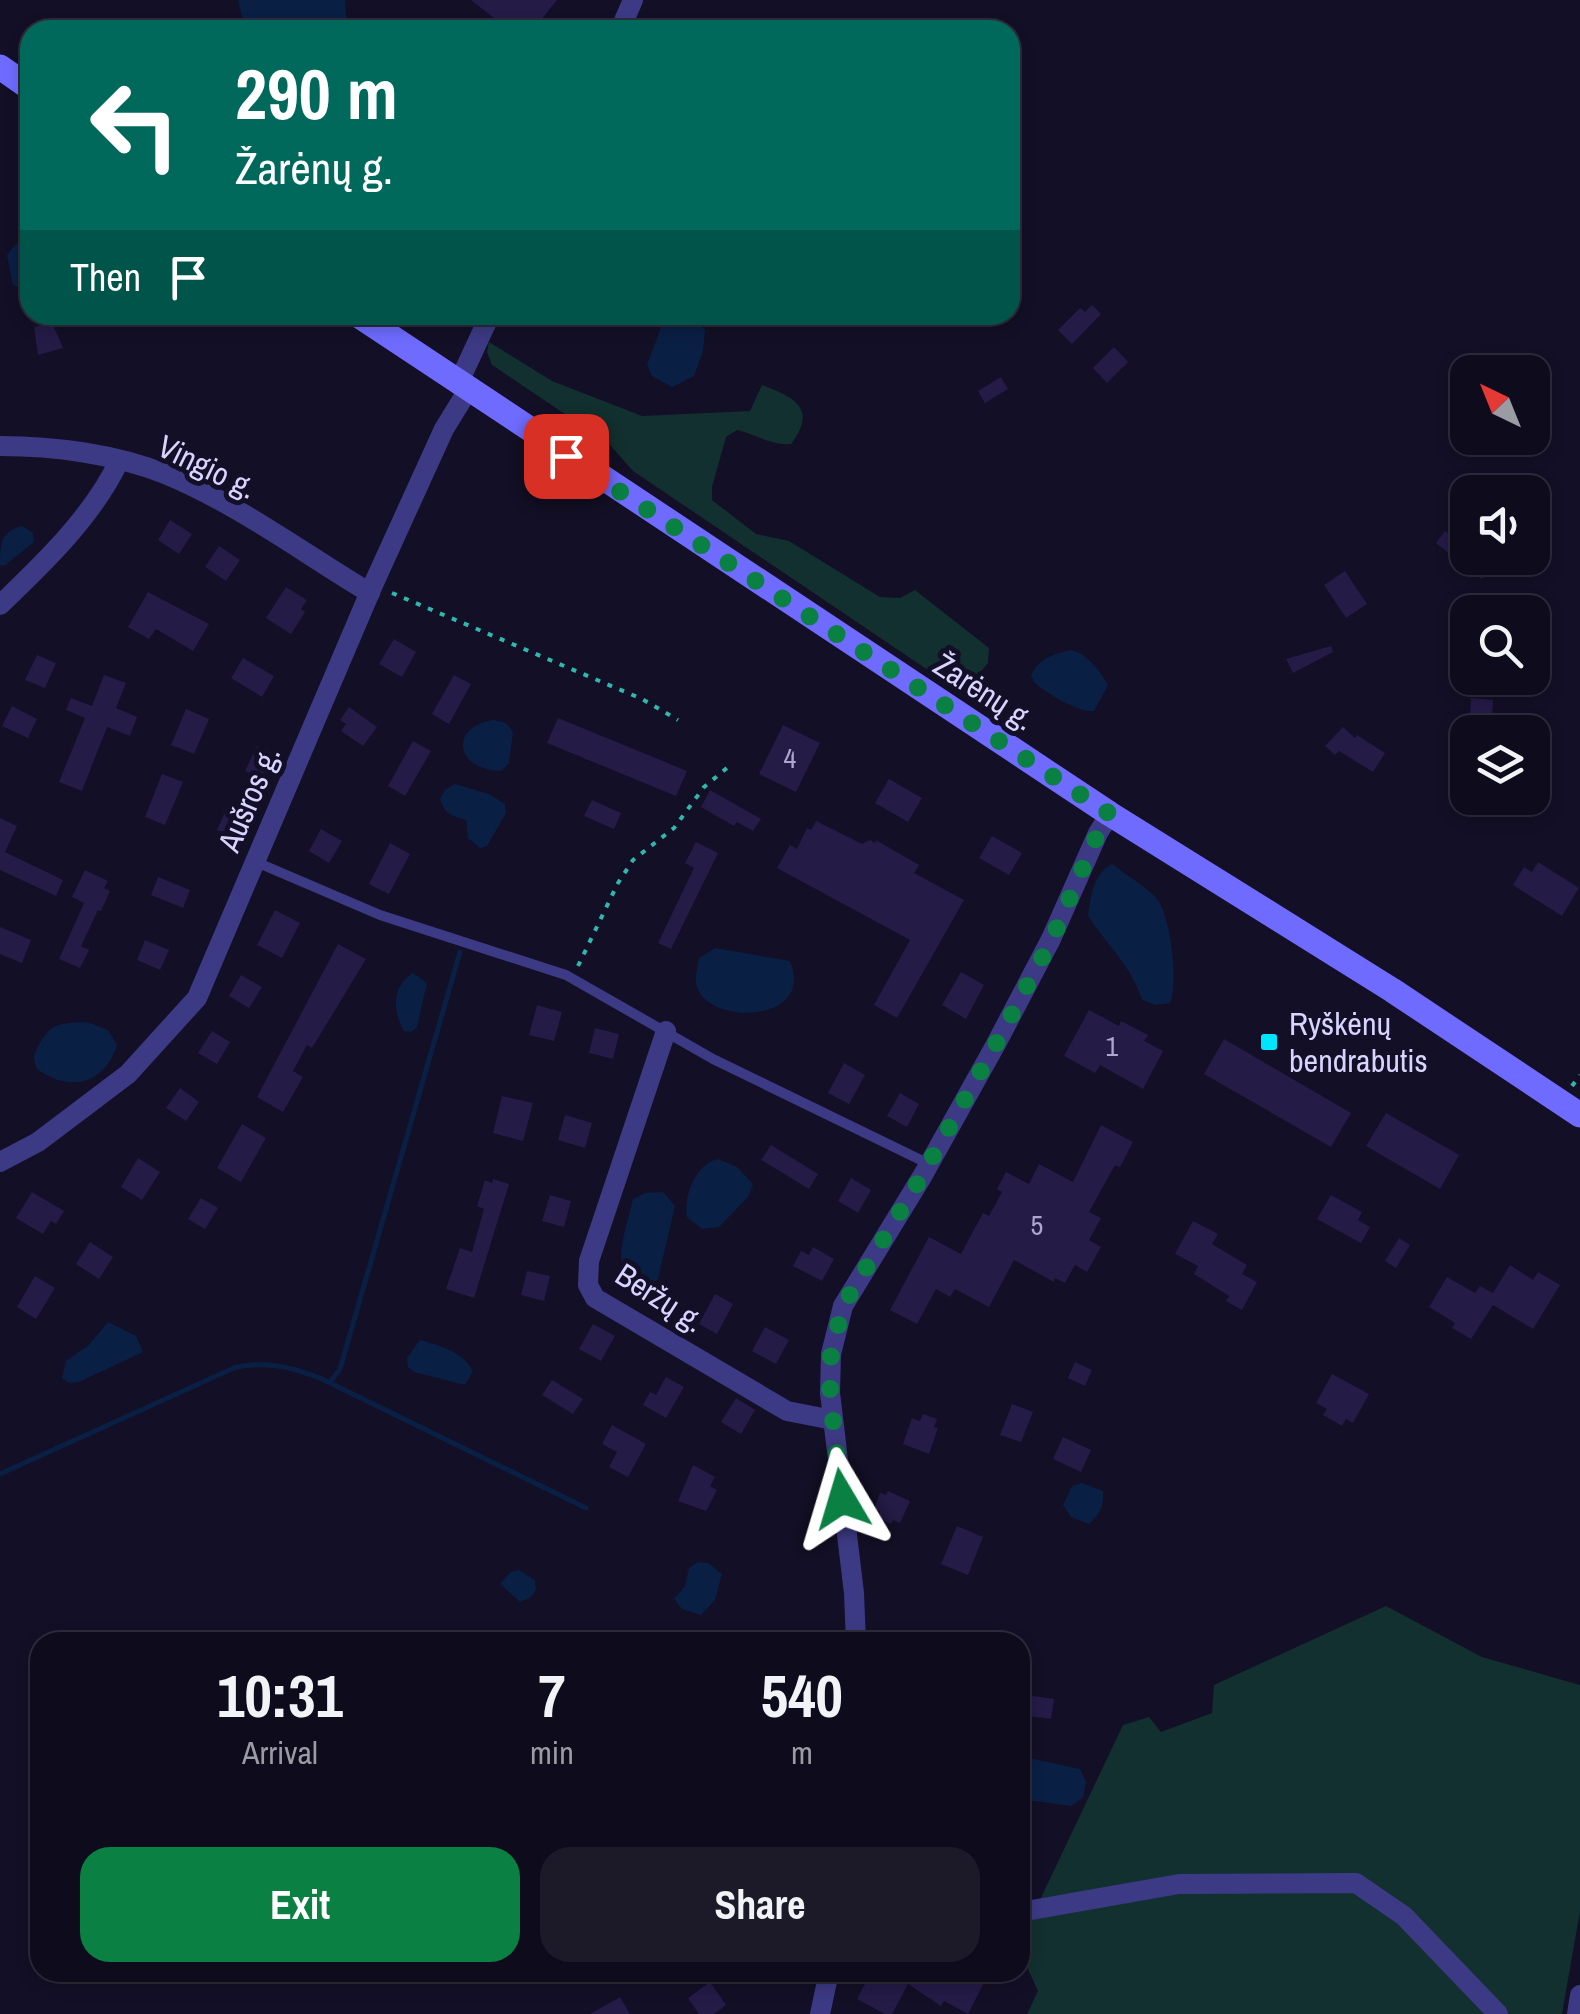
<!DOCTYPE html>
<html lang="en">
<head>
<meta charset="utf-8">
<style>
  body { margin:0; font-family:"Archivo Narrow",sans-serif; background:#1c1929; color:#f1f3f6; height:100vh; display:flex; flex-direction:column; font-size:38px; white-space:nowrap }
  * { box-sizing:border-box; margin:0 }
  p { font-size:32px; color:#9b9ba3 }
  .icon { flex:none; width:55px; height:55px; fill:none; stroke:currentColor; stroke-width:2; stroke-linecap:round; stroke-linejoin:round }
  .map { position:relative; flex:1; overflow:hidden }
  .drawer { position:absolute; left:30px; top:1632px; width:1000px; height:350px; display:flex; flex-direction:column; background:#0e0b1c; border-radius:30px; box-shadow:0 5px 15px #0003,0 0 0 2px #2e2b3b }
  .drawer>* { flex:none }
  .hud { position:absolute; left:20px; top:20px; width:1000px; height:305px; border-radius:30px; box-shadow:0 5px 15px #0003,0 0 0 2px #2e2b3b; background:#00695c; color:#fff; overflow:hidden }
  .needle { width:65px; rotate:317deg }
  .buttons { position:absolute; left:1450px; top:355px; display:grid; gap:20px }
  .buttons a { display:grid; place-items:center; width:100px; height:100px; border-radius:20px; background:#0e0b1c; box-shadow:0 5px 15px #0003,0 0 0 2px #2e2b3b; font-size:50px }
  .pin { position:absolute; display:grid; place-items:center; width:85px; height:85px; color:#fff; margin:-42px; border-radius:20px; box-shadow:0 5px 15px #0006 }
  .me { position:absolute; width:110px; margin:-55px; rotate:353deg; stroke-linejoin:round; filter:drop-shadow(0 0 8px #0008) }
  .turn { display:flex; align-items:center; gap:35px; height:210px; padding:0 50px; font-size:45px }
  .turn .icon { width:130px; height:130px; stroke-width:2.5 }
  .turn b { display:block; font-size:70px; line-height:85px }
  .then { display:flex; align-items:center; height:95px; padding:0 50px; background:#0003; gap:20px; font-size:38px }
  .eta { display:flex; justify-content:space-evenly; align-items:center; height:170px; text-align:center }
  .eta b { font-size:60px; font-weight:800; line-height:70px }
  .cta { display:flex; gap:20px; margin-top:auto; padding:20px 50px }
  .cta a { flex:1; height:115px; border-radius:30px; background:#0b8043; color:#fff; font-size:40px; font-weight:800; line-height:115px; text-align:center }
  .cta a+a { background:#1c1929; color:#f1f3f6 }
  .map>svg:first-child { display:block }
</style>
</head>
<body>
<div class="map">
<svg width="1580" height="2014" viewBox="0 0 1580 2014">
  <rect width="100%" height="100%" fill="#130f26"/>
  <g fill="#12302f">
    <path d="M 489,342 L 552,381 L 642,416 L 750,411 L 762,385 C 794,397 818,408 791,444 C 769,445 758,435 737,430 L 726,437 L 712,487 L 712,500 L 756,534 L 789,541 L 880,597 L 900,598 L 915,590 L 989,648 L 988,663 L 969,686 L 953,687 L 633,471 L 608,443 L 492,365 L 487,352 Z"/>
    <path d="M 1386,1606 L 1482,1657 L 1580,1685 L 1580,1911 L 1562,2014 L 1027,2014 L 1038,1991 L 1020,1952 L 1020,1942 L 1123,1725 L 1149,1717 L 1161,1732 L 1212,1713 L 1214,1685 Z"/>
  </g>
  <g fill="#0a1f44">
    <path d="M 238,0 L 345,0 L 347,30 L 245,30 Z"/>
    <path d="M 30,239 L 30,292 L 13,285 L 7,255 L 18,242 Z"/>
    <path d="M 676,315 L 698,321 L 705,331 L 703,351 L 694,376 L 672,387 L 652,376 L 647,365 L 663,322 Z"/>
    <path d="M 22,526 L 33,533 L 34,542 L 4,566 L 0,565 C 0,545 0,532 22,526 Z"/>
    <path d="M 1070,650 C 1086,652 1100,671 1108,685 L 1094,711 C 1081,714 1044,692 1034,682 L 1031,675 C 1039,658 1052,655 1070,650 Z"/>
    <path d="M 494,720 L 506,723 L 513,732 L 509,763 L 501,771 C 454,770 449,726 494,720 Z"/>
    <path d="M 455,784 L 489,794 L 505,804 L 506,813 L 487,846 L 480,848 L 468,838 L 466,820 C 451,815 446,816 440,799 L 445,790 Z"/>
    <path d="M 1112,864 C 1126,875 1144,885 1156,898 C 1171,914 1179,985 1170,1003 L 1155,1005 L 1142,1000 C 1131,965 1107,945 1088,916 C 1091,896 1093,874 1112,864 Z"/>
    <path d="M 715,948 L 790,961 C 817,1026 700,1026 696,982 C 695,975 698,965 699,958 Z"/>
    <path d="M 413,973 L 427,983 L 417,1027 L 411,1032 L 404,1031 C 392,1010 392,986 413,973 Z"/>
    <path d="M 87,1022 L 108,1030 L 117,1045 C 105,1084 70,1093 37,1069 C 33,1059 33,1055 38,1046 C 53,1021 59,1024 87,1022 Z"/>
    <path d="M 718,1159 L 737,1167 L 753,1184 L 748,1197 L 719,1227 L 702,1229 L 687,1217 C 683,1195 696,1164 718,1159 Z"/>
    <path d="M 663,1192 L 675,1206 L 658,1279 L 646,1289 L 629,1286 C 612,1261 627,1226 633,1199 L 645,1193 Z"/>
    <path d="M 108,1322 L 136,1336 L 143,1352 L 79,1382 L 69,1383 L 62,1378 L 66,1361 L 89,1345 Z"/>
    <path d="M 420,1340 C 441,1346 462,1351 473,1371 L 465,1385 L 414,1372 L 408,1367 L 407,1358 Z"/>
    <path d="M 1082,1483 L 1103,1491 C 1104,1506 1100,1514 1089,1524 L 1071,1517 L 1063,1505 L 1072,1486 Z"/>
    <path d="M 698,1562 L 708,1563 L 722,1574 L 715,1600 L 701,1615 L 682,1609 L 674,1599 L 685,1586 L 689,1568 Z"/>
    <path d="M 519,1570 L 535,1580 L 536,1590 L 530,1598 L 520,1602 L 500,1584 L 511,1572 Z"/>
    <path d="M 1020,1756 L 1080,1769 L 1086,1782 L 1083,1798 L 1071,1806 L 1020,1799 Z"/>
  </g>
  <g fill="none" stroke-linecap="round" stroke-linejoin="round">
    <g stroke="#0a1f44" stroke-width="5">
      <path d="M 330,1382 L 340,1369 L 460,952"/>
      <path d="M 0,1474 L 236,1367 C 269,1361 292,1367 322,1379 L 586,1508"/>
    </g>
  </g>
  <g fill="#241b47">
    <path d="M 471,0 L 557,0 L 533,30 L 509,30 Z"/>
    <path d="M 1092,305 L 1101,314 L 1072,344 L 1058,330 L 1080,308 L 1085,312 Z"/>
    <path d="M 52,322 L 63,348 L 38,355 L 34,327 Z"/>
    <path d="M 1114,347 L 1128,362 L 1107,383 L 1093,368 Z"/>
    <path d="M 1001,377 L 1008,389 L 985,403 L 978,391 Z"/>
    <path d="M 170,520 L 192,534 L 179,554 L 158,540 Z"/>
    <path d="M 1445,531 L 1468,549 L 1468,558 L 1487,558 L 1494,563 L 1482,579 L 1436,543 Z"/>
    <path d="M 219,546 L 240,560 L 226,581 L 205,567 Z"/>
    <path d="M 1345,571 L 1367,604 L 1346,618 L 1324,585 Z"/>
    <path d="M 286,587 L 307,600 L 301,609 L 305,612 L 291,634 L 266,618 Z"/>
    <path d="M 148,592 L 209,624 L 193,651 L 156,629 L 149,639 L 128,627 Z"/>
    <path d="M 394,639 L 416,652 L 402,677 L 379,664 Z"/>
    <path d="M 1331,646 L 1333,652 L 1293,673 L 1286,659 Z"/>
    <path d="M 37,655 L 56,663 L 45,688 L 25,680 Z"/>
    <path d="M 243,658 L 274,676 L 262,697 L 231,678 Z"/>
    <path d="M 104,675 L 126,683 L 116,708 L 137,717 L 130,736 L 107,727 L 82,791 L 59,782 L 85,718 L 66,710 L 71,698 L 92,706 Z"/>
    <path d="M 454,675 L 471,684 L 449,724 L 432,714 Z"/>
    <path d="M 1471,698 L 1493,700 L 1491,732 L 1469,732 Z"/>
    <path d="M 12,706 L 37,719 L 28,738 L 2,726 Z"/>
    <path d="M 349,707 L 377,727 L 363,746 L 341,731 L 346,724 L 340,720 Z"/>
    <path d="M 186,709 L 209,719 L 194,754 L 171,745 Z"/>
    <path d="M 558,718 L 687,771 L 676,796 L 547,743 Z"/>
    <path d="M 783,725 L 820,743 L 796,792 L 759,774 Z"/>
    <path d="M 1343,727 L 1355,738 L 1357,735 L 1385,753 L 1373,772 L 1339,751 L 1335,755 L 1325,746 Z"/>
    <path d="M 413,741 L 431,751 L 405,796 L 388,786 Z"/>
    <path d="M 257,746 L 278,756 L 266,781 L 245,771 Z"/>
    <path d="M 162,774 L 183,782 L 165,825 L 145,817 Z"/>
    <path d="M 889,779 L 922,798 L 908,822 L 875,803 Z"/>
    <path d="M 710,790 L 761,819 L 753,831 L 737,822 L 734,826 L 701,807 Z"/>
    <path d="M 592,800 L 621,813 L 614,829 L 584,816 Z"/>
    <path d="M 229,803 L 251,812 L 239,839 L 217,830 Z"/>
    <path d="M 0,818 L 17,826 L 5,852 L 63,880 L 56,896 L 0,870 Z"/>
    <path d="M 816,821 L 862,844 L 870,840 L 875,843 L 876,840 L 919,865 L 914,873 L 964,900 L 897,1018 L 874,1005 L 910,940 L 777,868 L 790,845 L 797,849 L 807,828 L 811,830 Z"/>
    <path d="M 321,829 L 342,841 L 329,863 L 309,851 Z"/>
    <path d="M 992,836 L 1022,853 L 1009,875 L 979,858 Z"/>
    <path d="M 696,842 L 718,853 L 671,949 L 658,943 L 694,868 L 685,863 Z"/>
    <path d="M 390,843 L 410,854 L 389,894 L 369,884 Z"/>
    <path d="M 1538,862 L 1579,888 L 1562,916 L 1513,885 L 1524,867 L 1532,872 Z"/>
    <path d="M 85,870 L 108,881 L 104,888 L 110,891 L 101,911 L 98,910 L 81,946 L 89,950 L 80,968 L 59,959 L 84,903 L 72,897 Z"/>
    <path d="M 158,877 L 190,890 L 183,908 L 151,895 Z"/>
    <path d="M 275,910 L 300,923 L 282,958 L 257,945 Z"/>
    <path d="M 0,927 L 31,940 L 22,963 L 0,954 Z"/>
    <path d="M 145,940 L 169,950 L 160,970 L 137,960 Z"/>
    <path d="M 338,944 L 366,959 L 312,1048 L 307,1045 L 293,1071 L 303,1077 L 283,1112 L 257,1097 Z"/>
    <path d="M 961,972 L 984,985 L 966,1019 L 942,1005 Z"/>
    <path d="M 241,975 L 262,987 L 249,1008 L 229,996 Z"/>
    <path d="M 537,1005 L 562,1012 L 554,1041 L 529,1035 Z"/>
    <path d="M 1089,1010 L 1119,1026 L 1121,1021 L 1148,1035 L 1144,1041 L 1163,1051 L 1143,1089 L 1100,1065 L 1095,1073 L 1064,1056 Z"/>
    <path d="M 595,1028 L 619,1034 L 613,1059 L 589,1053 Z"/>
    <path d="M 212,1031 L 230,1042 L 217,1064 L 198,1053 Z"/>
    <path d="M 1224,1039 L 1351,1113 L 1331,1147 L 1204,1074 Z"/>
    <path d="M 844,1063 L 865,1075 L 849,1104 L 828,1093 Z"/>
    <path d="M 180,1088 L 199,1102 L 186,1121 L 166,1108 Z"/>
    <path d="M 900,1093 L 919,1104 L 907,1127 L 887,1116 Z"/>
    <path d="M 502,1096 L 533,1103 L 523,1141 L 493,1133 Z"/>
    <path d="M 1386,1113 L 1459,1155 L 1440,1189 L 1366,1146 Z"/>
    <path d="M 565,1115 L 592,1123 L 585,1148 L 558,1140 Z"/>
    <path d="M 242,1124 L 266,1138 L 241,1182 L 217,1168 Z"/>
    <path d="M 1101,1125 L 1133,1142 L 1120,1167 L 1115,1165 L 1089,1212 L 1101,1218 L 1089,1240 L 1101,1247 L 1087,1272 L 1075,1265 L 1065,1283 L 1055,1278 L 1054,1282 L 1014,1260 L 989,1307 L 955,1289 L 950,1297 L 936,1289 L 917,1324 L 890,1310 L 929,1237 L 961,1254 L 983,1213 L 989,1216 L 1002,1192 L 997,1189 L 1006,1172 L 1029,1184 L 1039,1164 L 1073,1182 Z"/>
    <path d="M 771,1145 L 818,1174 L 809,1189 L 761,1160 Z"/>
    <path d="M 138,1158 L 160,1172 L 142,1200 L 121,1187 Z"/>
    <path d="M 851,1178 L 871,1190 L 858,1213 L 838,1201 Z"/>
    <path d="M 493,1179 L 509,1184 L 474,1298 L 446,1289 L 460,1248 L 472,1252 L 484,1209 L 477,1206 L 485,1180 L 492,1183 Z"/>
    <path d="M 32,1192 L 64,1211 L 56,1224 L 51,1221 L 43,1234 L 16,1218 Z"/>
    <path d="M 550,1195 L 571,1201 L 564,1227 L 542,1221 Z"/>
    <path d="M 1331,1195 L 1362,1212 L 1358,1220 L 1370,1227 L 1361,1243 L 1317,1219 Z"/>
    <path d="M 201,1198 L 218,1208 L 205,1229 L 188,1219 Z"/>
    <path d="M 1193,1221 L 1218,1234 L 1212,1244 L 1247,1265 L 1242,1274 L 1257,1282 L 1242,1310 L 1226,1301 L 1229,1296 L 1194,1274 L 1198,1266 L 1175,1254 Z"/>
    <path d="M 1399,1238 L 1410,1245 L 1396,1268 L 1385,1261 Z"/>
    <path d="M 90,1242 L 113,1257 L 99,1279 L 76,1264 Z"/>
    <path d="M 813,1247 L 834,1259 L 822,1281 L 793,1266 L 801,1251 L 809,1255 Z"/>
    <path d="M 1510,1265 L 1533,1280 L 1538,1272 L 1560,1285 L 1533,1329 L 1493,1305 L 1471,1339 L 1452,1328 L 1455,1323 L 1429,1307 L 1447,1277 L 1475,1293 L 1480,1286 L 1493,1293 Z"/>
    <path d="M 527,1271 L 550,1276 L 544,1301 L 521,1295 Z"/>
    <path d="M 35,1276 L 55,1288 L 36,1319 L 17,1307 Z"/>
    <path d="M 715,1294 L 733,1304 L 717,1334 L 699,1324 Z"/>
    <path d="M 593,1324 L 615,1336 L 601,1361 L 579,1349 Z"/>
    <path d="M 765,1327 L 789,1340 L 776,1364 L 752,1351 Z"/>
    <path d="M 1075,1362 L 1092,1370 L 1085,1386 L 1068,1378 Z"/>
    <path d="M 1332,1374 L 1369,1394 L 1353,1423 L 1346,1419 L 1342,1426 L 1323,1415 L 1327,1409 L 1316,1403 Z"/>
    <path d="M 666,1377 L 684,1387 L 666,1418 L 643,1405 L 650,1392 L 656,1395 Z"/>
    <path d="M 552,1380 L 583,1399 L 573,1414 L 542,1395 Z"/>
    <path d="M 736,1398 L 755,1410 L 741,1434 L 721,1422 Z"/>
    <path d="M 1012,1404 L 1033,1412 L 1021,1442 L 1000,1435 Z"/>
    <path d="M 923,1414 L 937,1419 L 934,1427 L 938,1428 L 929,1454 L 903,1444 L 912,1418 L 920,1421 Z"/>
    <path d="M 612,1425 L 646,1444 L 628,1477 L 609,1467 L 617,1452 L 602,1444 Z"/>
    <path d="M 1063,1437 L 1091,1450 L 1081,1472 L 1053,1459 Z"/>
    <path d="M 693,1465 L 715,1477 L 710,1486 L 717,1490 L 706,1511 L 678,1501 Z"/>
    <path d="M 888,1491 L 910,1501 L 900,1523 L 893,1520 L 891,1524 L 877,1518 L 880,1511 L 874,1509 L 880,1493 L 886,1495 Z"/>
    <path d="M 957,1526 L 983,1537 L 968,1575 L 941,1564 Z"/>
    <path d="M 1020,1694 L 1054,1699 L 1051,1719 L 1020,1715 Z"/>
    <path d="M 871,1972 L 968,1972 L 985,1981 L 968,2014 L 944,2001 L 941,2006 L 908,1984 L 892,2014 L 885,2014 L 857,1999 Z"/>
    <path d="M 710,1982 L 726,2005 L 714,2014 L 699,2014 L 688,1998 Z"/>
    <path d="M 620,1997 L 630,2014 L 590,2014 Z"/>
  </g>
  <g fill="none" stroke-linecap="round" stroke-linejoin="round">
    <g stroke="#2fb8b0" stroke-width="4" stroke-dasharray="5 8" stroke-linecap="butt">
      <path d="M 392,593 L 642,699 L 678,720"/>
      <path d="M 578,966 L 618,883 L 633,860 L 674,828 L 704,787 L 733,763"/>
      <path d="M 1572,1086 L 1580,1075"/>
    </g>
    <path stroke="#3d3a85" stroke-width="10" d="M 256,862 L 380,915 L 566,975 L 713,1059 L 929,1164"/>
    <g stroke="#3d3a85" stroke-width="20">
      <path d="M 620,30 L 633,0"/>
      <path d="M 458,384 L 490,315"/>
      <path d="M 0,446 C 53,446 116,454 165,474 C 238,504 303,553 370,593"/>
      <path d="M 0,605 C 44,563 93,516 119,461"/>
      <path d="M 666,1031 L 589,1261 L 588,1285 L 595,1298 L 787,1411 L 833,1420"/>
      <path d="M 0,1162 L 38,1142 L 128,1074 L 197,998 L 373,585 L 444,429 L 468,390"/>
      <path d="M 856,1642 L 854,1593 L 830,1393 L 831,1354 L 843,1306 L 923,1175 L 996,1044 L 1051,939 L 1098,833 L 1110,814"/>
      <path d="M 1020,1912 L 1179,1884 L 1356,1883 L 1404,1916 L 1498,2014"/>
      <path d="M 820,2014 L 829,1972"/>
      <path d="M 1577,2014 L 1580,1995"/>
    </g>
    <g stroke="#6f6bff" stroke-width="25">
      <path d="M 0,67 L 30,88"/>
      <path d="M 358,315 L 1110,814 L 1392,990 L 1580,1115"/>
    </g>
  </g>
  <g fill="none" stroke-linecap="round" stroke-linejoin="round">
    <path stroke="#0b8043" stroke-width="18" stroke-dasharray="0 32.4" d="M 566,456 L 1110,814 L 1098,833 L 1052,939 L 996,1044 L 923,1174 L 843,1306 L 831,1354 L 830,1393 L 842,1499"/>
  </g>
  <rect fill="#00e5ff" stroke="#130f26" stroke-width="4" x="1259" y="1032" width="20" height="20" rx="5"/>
  <g text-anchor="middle" stroke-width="10" stroke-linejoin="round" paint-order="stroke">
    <g font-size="28" fill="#aca6d1">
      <text x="790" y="768">4</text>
      <text x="1112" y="1056">1</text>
      <text x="1037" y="1235">5</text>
    </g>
    <g font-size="32" fill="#d9d4ff" stroke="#130f26">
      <text transform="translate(207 467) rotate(26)" y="11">Vingio g.</text>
      <text transform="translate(984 692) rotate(33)" y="11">Žarėnų g.</text>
      <text transform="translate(249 799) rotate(-67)" y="11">Aušros g.</text>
      <text transform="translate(660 1298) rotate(33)" y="11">Beržų g.</text>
    </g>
    <g font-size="32" fill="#d9d4ff" stroke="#130f26" text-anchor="start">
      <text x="1289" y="1035">Ryškėnų<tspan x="1289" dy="37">bendrabutis</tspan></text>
    </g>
  </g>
</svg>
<div class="buttons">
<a><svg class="needle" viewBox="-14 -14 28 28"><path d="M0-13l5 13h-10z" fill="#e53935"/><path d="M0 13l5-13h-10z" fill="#9b9ba3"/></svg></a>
<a><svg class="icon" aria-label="sound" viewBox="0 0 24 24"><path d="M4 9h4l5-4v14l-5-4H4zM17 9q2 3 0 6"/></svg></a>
<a><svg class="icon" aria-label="search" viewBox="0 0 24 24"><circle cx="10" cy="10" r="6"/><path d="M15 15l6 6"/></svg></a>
<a><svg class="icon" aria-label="layers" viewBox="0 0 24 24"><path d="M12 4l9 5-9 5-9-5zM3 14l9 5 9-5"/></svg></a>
</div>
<div class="pin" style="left:566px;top:456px;background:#d93025"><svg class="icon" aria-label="arrive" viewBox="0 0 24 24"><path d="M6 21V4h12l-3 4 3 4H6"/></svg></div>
<svg class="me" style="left:842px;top:1499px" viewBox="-20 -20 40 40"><path d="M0-17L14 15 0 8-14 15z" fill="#0b8043" stroke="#fff" stroke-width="4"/></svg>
<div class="hud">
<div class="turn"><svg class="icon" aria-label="left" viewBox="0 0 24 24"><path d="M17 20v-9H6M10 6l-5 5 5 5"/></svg><div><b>290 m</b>Žarėnų g.</div></div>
<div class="then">Then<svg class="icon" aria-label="arrive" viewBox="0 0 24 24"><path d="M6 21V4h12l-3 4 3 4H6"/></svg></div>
</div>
<section class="drawer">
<div class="eta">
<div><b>10:31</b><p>Arrival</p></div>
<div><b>7</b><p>min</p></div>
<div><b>540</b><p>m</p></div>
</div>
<div class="cta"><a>Exit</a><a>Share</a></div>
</section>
</div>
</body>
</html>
